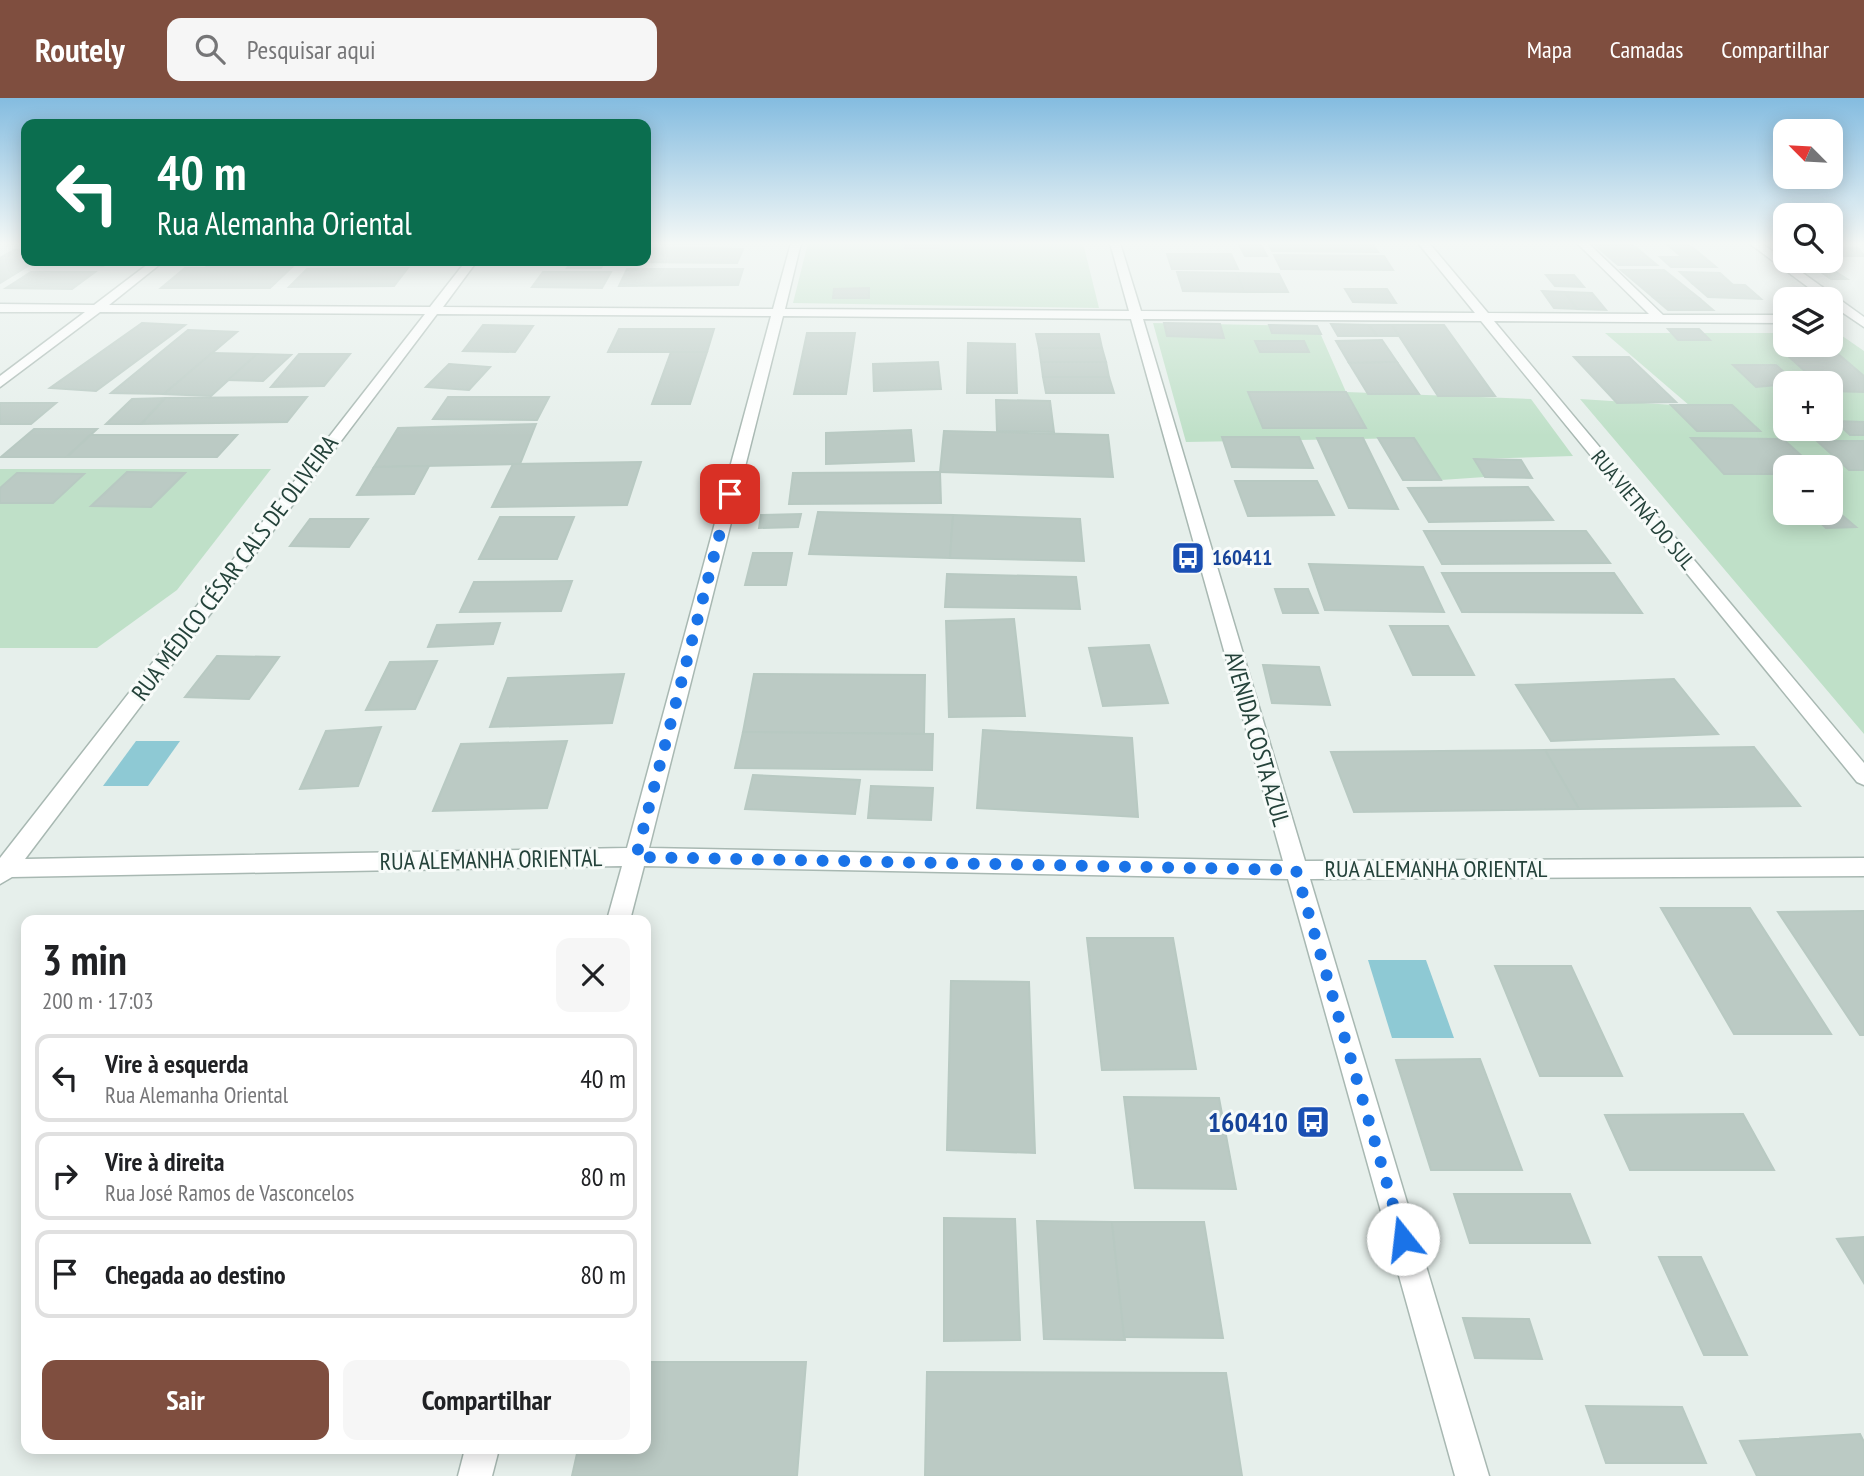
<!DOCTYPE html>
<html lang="pt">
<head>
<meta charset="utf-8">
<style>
  body { margin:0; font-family:"PT Sans Narrow",sans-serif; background:#f6f6f6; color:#202124; height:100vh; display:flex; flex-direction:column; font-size:26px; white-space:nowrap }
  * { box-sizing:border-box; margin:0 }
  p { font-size:23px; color:#757577 }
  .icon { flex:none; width:38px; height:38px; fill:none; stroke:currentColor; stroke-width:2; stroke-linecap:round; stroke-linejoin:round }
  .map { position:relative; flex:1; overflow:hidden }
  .details { position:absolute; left:21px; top:817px; width:630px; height:539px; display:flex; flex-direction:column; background:#fff; border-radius:14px; box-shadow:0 4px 18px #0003 }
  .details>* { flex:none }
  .hud { position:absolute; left:21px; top:21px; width:630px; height:147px; border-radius:14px; box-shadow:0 4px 18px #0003; background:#0b6e4f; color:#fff; overflow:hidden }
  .needle { width:46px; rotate:294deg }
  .buttons { position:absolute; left:1773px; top:21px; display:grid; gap:14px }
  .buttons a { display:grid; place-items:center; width:70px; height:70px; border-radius:14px; background:#fff; box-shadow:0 4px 18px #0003; font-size:35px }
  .pin { position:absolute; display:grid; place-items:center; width:60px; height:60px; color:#fff; margin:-30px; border-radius:14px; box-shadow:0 4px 10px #0006 }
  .me { position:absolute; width:77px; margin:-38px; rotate:344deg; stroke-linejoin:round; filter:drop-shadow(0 0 5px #0008) }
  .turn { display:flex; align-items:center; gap:24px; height:147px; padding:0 21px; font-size:32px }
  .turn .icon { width:91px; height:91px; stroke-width:2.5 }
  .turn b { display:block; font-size:49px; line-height:60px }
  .round { display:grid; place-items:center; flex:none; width:74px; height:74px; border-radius:14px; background:#f6f6f6 }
  .summary { display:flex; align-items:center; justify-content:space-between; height:119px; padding:0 21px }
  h1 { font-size:42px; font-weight:800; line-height:52px }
  .action { display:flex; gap:14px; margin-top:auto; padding:14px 21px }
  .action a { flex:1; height:80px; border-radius:14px; background:#7f4e3f; color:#fff; font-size:28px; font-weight:800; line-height:80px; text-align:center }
  .action a+a { background:#f6f6f6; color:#202124 }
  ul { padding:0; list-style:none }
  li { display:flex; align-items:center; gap:21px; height:88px; margin:0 14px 10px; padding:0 7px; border:4px solid #e0e0e0; border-radius:14px }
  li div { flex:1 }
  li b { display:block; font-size:26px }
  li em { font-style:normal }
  header { display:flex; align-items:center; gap:42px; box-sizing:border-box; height:98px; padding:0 35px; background:#7f4e3f; color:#fff }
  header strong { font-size:33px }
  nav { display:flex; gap:38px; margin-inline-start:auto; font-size:24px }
  .search { width:490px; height:63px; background:#f6f6f6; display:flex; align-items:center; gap:18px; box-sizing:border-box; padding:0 24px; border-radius:14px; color:#757577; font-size:26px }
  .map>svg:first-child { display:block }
</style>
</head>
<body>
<header>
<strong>Routely</strong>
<div class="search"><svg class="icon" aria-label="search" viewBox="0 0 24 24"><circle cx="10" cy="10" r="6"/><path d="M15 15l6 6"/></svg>Pesquisar aqui</div>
<nav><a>Mapa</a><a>Camadas</a><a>Compartilhar</a></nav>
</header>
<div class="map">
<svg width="1864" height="1378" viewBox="0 0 1864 1378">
  <rect width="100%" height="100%" fill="#e6efeb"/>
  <g fill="#bfe0c8" fill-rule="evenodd">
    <path d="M 808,145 L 1083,145 L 1099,210 L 793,205 Z"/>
    <path d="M 1153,225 L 1317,228 L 1346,294 L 1531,301 L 1573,358 L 1475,361 L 1485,379 L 1441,382 L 1414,340 L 1186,344 Z"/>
    <path d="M 1605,235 L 1785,235 L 1785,247 L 1830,247 L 1831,235 L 1838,235 L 1864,253 L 1864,636 L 1580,301 L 1690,308 ZM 1785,285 L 1830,285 L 1830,331 L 1785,331 ZM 1785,369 L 1830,369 L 1830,415 L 1785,415 Z"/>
    <path d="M 0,371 L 271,371 L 177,492 L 97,550 L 0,550 Z"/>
  </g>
  <g fill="#8ec9d4">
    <path d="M 136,643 L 180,643 L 148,688 L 103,688 Z"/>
    <path d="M 1368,862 L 1426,862 L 1454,940 L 1392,940 Z"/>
  </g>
  <g fill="#bbcac4" stroke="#b8c9c2" stroke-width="2">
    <path d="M 646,145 L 745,145 L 646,147 Z"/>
    <rect x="905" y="145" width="34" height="5"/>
    <path d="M 1238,145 L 1260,145 L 1267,158 L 1245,158 Z"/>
    <path d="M 1268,145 L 1372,145 L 1378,154 L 1272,153 Z"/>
    <path d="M 1665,145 L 1687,145 L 1704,159 L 1682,159 Z"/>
    <path d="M 1632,146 L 1657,167 L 1618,167 L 1595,147 Z"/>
    <path d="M 646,149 L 743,151 L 737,165 L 627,164 L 646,163 Z"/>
    <path d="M 1830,150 L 1858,150 L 1864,158 L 1830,158 Z"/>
    <path d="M 14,152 L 26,152 L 26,163 L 36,163 L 0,185 L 0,160 Z"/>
    <path d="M 1167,156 L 1231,156 L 1238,171 L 1172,171 Z"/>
    <path d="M 1274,157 L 1384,158 L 1393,172 L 1281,171 Z"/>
    <path d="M 1660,159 L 1704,159 L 1716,169 L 1671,169 Z"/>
    <path d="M 48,163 L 79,163 L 72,167 L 42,166 Z"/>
    <path d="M 79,163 L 111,163 L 103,168 L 72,167 Z"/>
    <path d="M 214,163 L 298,163 L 291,170 L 205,170 Z"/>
    <path d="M 572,163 L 605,163 L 601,170 L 567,170 Z"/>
    <path d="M 185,170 L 291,170 L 270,190 L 161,190 Z"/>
    <path d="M 408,170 L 394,188 L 289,189 L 307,171 Z"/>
    <path d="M 627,171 L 743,171 L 738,187 L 619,188 Z"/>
    <path d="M 1621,172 L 1664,172 L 1699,200 L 1654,200 Z"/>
    <path d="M 31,174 L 95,174 L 72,191 L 6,190 Z"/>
    <path d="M 543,174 L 611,174 L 602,190 L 532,189 Z"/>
    <path d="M 1177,174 L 1237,175 L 1244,194 L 1183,193 Z"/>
    <path d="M 1680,174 L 1720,175 L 1733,187 L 1693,186 Z"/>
    <path d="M 1821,174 L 1836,174 L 1847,181 L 1831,181 Z"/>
    <path d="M 1237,175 L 1279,176 L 1288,194 L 1244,194 Z"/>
    <path d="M 1546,177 L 1574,177 L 1584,189 L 1555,188 Z"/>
    <path d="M 1693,186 L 1745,187 L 1761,201 L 1708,199 Z"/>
    <path d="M 869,190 L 869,200 L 833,200 L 834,191 Z"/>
    <path d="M 1345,191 L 1387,191 L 1396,205 L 1353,204 Z"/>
    <path d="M 1542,193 L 1565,194 L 1577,211 L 1554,210 Z"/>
    <path d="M 1565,194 L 1592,195 L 1606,212 L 1577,211 Z"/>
    <path d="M 1654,200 L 1699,200 L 1713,212 L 1668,212 Z"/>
    <path d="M 142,225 L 185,227 L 96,293 L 50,290 Z"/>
    <path d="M 1164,225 L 1220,226 L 1224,240 L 1167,238 Z"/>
    <path d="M 1331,226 L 1369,227 L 1377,238 L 1338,238 Z"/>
    <path d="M 483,227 L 533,228 L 515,254 L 463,253 Z"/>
    <path d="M 1269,227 L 1317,228 L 1321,236 L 1272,235 Z"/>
    <path d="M 1369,227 L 1392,227 L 1400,238 L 1377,238 Z"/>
    <path d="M 1392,227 L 1444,227 L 1495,298 L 1438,298 Z"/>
    <path d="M 619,231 L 714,231 L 707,254 L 608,254 Z"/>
    <path d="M 1668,231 L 1699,231 L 1710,242 L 1678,242 Z"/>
    <path d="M 188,232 L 237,234 L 164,296 L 111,295 Z"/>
    <path d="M 807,235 L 855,235 L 846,296 L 794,296 Z"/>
    <path d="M 1036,236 L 1099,236 L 1102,250 L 1039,250 Z"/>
    <path d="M 1382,242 L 1397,264 L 1349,265 L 1336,243 Z"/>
    <path d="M 1255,243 L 1304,243 L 1309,254 L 1260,254 Z"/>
    <path d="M 968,245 L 1015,246 L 1017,295 L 967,295 Z"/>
    <path d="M 1777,248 L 1830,249 L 1864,278 L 1864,294 L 1830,293 L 1830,285 L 1818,285 Z"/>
    <path d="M 1039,250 L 1102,250 L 1106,264 L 1041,264 Z"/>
    <path d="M 671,254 L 707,254 L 690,306 L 652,306 Z"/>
    <path d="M 212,255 L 257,256 L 211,298 L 164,296 Z"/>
    <path d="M 257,256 L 291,257 L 263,283 L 228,282 Z"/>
    <path d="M 299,256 L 350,256 L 324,288 L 271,289 Z"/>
    <path d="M 1574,259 L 1629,259 L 1676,304 L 1617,305 Z"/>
    <path d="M 938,264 L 941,291 L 874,293 L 873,266 Z"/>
    <path d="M 1041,264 L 1106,264 L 1109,279 L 1043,279 Z"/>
    <path d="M 1397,264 L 1419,296 L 1368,296 L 1349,265 Z"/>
    <path d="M 449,266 L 490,269 L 469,292 L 426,289 Z"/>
    <path d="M 1733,267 L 1776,267 L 1797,285 L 1756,289 Z"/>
    <path d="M 1043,279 L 1109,279 L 1114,295 L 1046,295 Z"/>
    <path d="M 1248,294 L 1346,294 L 1366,330 L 1263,330 Z"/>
    <path d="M 307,299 L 287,324 L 141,326 L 165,300 Z"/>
    <path d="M 448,299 L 549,299 L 537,322 L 433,321 Z"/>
    <path d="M 165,300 L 141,326 L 106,326 L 132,301 Z"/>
    <path d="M 996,302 L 1050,303 L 1054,334 L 997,333 Z"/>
    <path d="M 0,305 L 56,305 L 31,326 L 0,326 Z"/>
    <path d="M 1671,307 L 1732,307 L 1760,333 L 1697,333 Z"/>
    <path d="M 1835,323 L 1864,324 L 1864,337 L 1850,337 Z"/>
    <path d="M 536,326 L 520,366 L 374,369 L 398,330 Z"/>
    <path d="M 34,331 L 97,331 L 67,359 L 1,359 Z"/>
    <path d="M 911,332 L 914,363 L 826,366 L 826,335 Z"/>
    <path d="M 944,333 L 1108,337 L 1113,379 L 940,374 Z"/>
    <path d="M 90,337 L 237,337 L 217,359 L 67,359 Z"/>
    <path d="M 1222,339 L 1299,339 L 1313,370 L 1232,369 Z"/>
    <path d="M 1317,340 L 1363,340 L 1398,411 L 1349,410 Z"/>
    <path d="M 1378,340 L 1414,340 L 1441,382 L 1403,382 Z"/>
    <path d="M 1691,340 L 1783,341 L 1814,369 L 1785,369 L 1785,376 L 1724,376 Z"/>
    <path d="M 1817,343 L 1864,343 L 1864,372 L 1849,372 Z"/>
    <path d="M 1474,361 L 1521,362 L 1532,380 L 1485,379 Z"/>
    <path d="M 641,364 L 627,407 L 492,409 L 513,366 Z"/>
    <path d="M 429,368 L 414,396 L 357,397 L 374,369 Z"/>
    <path d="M 127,374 L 185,375 L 151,409 L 91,408 Z"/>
    <path d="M 940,374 L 941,405 L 789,406 L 793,375 Z"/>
    <path d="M 17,375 L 84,376 L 53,405 L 0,405 L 0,390 Z"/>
    <path d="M 1235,383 L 1317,383 L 1334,417 L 1248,418 Z"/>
    <path d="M 1528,389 L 1553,422 L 1429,424 L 1408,390 Z"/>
    <path d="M 1830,407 L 1856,429 L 1826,430 L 1810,415 L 1830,415 Z"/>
    <path d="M 818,414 L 953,417 L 950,460 L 809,456 Z"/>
    <path d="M 801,416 L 798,429 L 759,430 L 761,417 Z"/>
    <path d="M 953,417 L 1080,421 L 1084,463 L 950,460 Z"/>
    <path d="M 500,419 L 574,419 L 557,461 L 479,461 Z"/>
    <path d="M 310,421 L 368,421 L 349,449 L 290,448 Z"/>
    <path d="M 1424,433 L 1586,433 L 1610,465 L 1442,466 Z"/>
    <path d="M 753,455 L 792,455 L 786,487 L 745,487 Z"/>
    <path d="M 1309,466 L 1423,469 L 1444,514 L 1325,512 Z"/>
    <path d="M 1442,475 L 1614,475 L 1642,515 L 1462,514 Z"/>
    <path d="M 947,476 L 1076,479 L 1080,511 L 945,509 Z"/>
    <path d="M 572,483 L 561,513 L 460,514 L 474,484 Z"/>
    <path d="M 1275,491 L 1308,491 L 1318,515 L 1283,515 Z"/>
    <path d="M 1014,521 L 1025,618 L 949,619 L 946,523 Z"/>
    <path d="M 500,525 L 493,546 L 428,549 L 437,527 Z"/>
    <path d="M 1390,528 L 1448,528 L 1474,577 L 1413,577 Z"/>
    <path d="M 1149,547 L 1168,605 L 1103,608 L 1089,550 Z"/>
    <path d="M 217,558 L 279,559 L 249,601 L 185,599 Z"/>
    <path d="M 437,563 L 415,611 L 366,612 L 390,564 Z"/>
    <path d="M 1263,567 L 1319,569 L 1330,607 L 1272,605 Z"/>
    <path d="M 624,576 L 612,625 L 490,629 L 508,580 Z"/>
    <path d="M 754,576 L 925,577 L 924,636 L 743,634 Z"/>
    <path d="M 1674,581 L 1718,636 L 1551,643 L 1516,587 Z"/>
    <path d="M 381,629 L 358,688 L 300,691 L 326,633 Z"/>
    <path d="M 983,632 L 1132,640 L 1138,719 L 977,710 Z"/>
    <path d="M 743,634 L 933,636 L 932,672 L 735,670 Z"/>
    <path d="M 567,643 L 547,710 L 433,713 L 461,646 Z"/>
    <path d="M 1754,649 L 1800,708 L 1579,711 L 1545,652 Z"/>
    <path d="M 1545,652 L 1579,711 L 1354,714 L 1331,654 Z"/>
    <path d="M 753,677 L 860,682 L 855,716 L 745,711 Z"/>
    <path d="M 871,688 L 933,690 L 931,722 L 868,720 Z"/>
    <path d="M 1661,810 L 1750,810 L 1831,936 L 1734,936 Z"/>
    <path d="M 1864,813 L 1864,937 L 1860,937 L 1778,814 Z"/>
    <path d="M 1087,840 L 1173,840 L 1196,971 L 1102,972 Z"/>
    <path d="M 1495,868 L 1571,868 L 1622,978 L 1540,978 Z"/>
    <path d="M 951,883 L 1029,884 L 1035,1055 L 947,1052 Z"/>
    <path d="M 1480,961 L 1522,1072 L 1431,1072 L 1396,962 Z"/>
    <path d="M 1124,999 L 1219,1000 L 1236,1091 L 1135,1090 Z"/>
    <path d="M 1743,1016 L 1774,1072 L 1630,1072 L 1605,1017 Z"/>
    <path d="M 1454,1096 L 1570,1096 L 1590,1145 L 1470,1145 Z"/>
    <path d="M 944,1120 L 1015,1121 L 1020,1242 L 944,1243 Z"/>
    <path d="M 1037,1123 L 1112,1124 L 1125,1242 L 1044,1241 Z"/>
    <path d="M 1112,1124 L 1204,1124 L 1223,1240 L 1124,1239 Z"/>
    <path d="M 1864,1139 L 1864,1185 L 1837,1141 Z"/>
    <path d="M 1659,1159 L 1701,1159 L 1747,1257 L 1704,1257 Z"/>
    <path d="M 1463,1220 L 1529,1221 L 1542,1261 L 1475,1260 Z"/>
    <path d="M 646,1264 L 806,1264 L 797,1378 L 572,1378 L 578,1351 L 646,1351 Z"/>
    <path d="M 927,1274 L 1226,1275 L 1242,1378 L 925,1378 Z"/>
    <path d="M 1586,1308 L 1682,1309 L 1706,1365 L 1606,1365 Z"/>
    <path d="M 1860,1336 L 1864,1344 L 1864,1378 L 1757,1378 L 1740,1343 Z"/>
  </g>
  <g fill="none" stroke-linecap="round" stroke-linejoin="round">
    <defs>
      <g id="minor">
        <path d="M 791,145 L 801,145 L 785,211 L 1129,213 L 1110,145 L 1120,145 L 1141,213 L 1475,215 L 1418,145 L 1429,145 L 1488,215 L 1649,216 L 1577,145 L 1588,145 L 1663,217 L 1785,217 L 1785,225 L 1494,223 L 1864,665 L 1864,687 L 1857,684 L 1481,223 L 1143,221 L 1305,763 L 1864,760 L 1864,778 L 1310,781 L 1489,1378 L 1455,1378 L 1288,781 L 644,768 L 630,822 L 607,822 L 622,768 L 12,779 L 0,786 L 0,760 L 425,216 L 100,214 L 0,289 L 0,278 L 85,214 L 0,214 L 0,206 L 94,207 L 152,163 L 164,163 L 109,207 L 430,209 L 466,163 L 477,163 L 443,209 L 773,211 ZM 437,216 L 771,218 L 627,750 L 25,761 ZM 783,218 L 1131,221 L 1283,763 L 649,750 Z"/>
        <path d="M 1749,145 L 1761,145 L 1864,219 L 1864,229 L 1830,206 L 1830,201 L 1824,201 Z"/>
        <path d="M 465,1351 L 499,1351 L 492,1378 L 458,1378 Z"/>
      </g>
    </defs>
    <use href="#minor" stroke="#a8b8b2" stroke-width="3"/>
    <use href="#minor" fill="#fff" fill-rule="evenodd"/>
  </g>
  <linearGradient id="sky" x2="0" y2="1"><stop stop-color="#84bce0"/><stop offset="0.43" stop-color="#f4f8f6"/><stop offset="1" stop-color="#f4f8f6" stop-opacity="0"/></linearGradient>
  <rect width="1864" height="338" fill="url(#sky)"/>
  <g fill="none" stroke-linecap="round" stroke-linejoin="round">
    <path stroke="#1a73e8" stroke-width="12" stroke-dasharray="0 21.6" d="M 730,396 L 636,759 L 1296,772 L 1403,1141"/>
  </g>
  <defs>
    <symbol id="bus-square" viewBox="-11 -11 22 22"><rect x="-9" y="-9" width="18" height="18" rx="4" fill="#1a4fb4" stroke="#f7fbf9"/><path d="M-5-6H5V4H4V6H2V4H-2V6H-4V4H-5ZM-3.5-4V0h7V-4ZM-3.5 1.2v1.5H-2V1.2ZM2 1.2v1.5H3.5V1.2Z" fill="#fff"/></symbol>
  </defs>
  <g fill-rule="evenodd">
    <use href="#bus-square" x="1169" y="441" width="38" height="38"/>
    <use href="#bus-square" x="1294" y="1005" width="38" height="38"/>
  </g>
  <g text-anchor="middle" stroke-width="6" stroke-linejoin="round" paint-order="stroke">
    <g font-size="21" fill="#24423a" stroke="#f7fbf9">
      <text transform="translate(1643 412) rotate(50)" y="7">RUA VIETNÃ DO SUL</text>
    </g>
    <g font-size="21" font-weight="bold" fill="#164399" stroke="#f7fbf9" text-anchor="start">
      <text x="1212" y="467">160411</text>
    </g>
    <g font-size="24" fill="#24423a" stroke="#f7fbf9">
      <text transform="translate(235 470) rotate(-53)" y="8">RUA MÉDICO CÉSAR CALS DE OLIVEIRA</text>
      <text transform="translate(1257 641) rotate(74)" y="8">AVENIDA COSTA AZUL</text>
      <text transform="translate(491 762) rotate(-1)" y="8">RUA ALEMANHA ORIENTAL</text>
      <text x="1436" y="779">RUA ALEMANHA ORIENTAL</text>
    </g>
    <g font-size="28" font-weight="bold" fill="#164399" stroke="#f7fbf9" text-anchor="end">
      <text x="1288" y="1034">160410</text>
    </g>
  </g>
</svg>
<div class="buttons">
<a><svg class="needle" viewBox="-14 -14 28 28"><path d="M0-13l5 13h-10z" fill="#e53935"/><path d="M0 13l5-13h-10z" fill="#757577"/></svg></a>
<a><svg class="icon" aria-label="search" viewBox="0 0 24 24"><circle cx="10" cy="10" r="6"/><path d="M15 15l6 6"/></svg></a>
<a><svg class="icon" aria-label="layers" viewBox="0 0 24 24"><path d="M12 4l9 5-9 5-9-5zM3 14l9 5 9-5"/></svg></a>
<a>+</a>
<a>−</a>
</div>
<div class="pin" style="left:730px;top:396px;background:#d93025"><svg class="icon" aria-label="arrive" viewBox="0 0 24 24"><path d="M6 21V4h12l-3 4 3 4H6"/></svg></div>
<svg class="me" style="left:1403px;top:1141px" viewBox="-20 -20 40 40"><circle r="19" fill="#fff"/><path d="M0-13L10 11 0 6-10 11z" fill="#1a73e8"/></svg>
<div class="hud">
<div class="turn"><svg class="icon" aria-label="left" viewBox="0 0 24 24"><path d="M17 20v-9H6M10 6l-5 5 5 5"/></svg><div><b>40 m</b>Rua Alemanha Oriental</div></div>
</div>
<section class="details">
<div class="summary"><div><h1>3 min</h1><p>200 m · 17:03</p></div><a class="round"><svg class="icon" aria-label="close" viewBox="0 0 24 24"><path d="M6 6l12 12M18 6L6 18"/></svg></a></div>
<ul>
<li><svg class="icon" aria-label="left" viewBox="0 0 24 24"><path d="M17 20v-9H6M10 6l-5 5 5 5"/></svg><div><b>Vire à esquerda</b><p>Rua Alemanha Oriental</p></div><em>40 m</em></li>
<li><svg class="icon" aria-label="right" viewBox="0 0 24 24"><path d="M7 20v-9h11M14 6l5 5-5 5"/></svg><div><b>Vire à direita</b><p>Rua José Ramos de Vasconcelos</p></div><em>80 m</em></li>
<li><svg class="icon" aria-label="arrive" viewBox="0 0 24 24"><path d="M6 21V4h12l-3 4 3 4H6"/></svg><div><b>Chegada ao destino</b></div><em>80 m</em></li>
</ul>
<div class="action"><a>Sair</a><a>Compartilhar</a></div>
</section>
</div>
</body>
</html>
